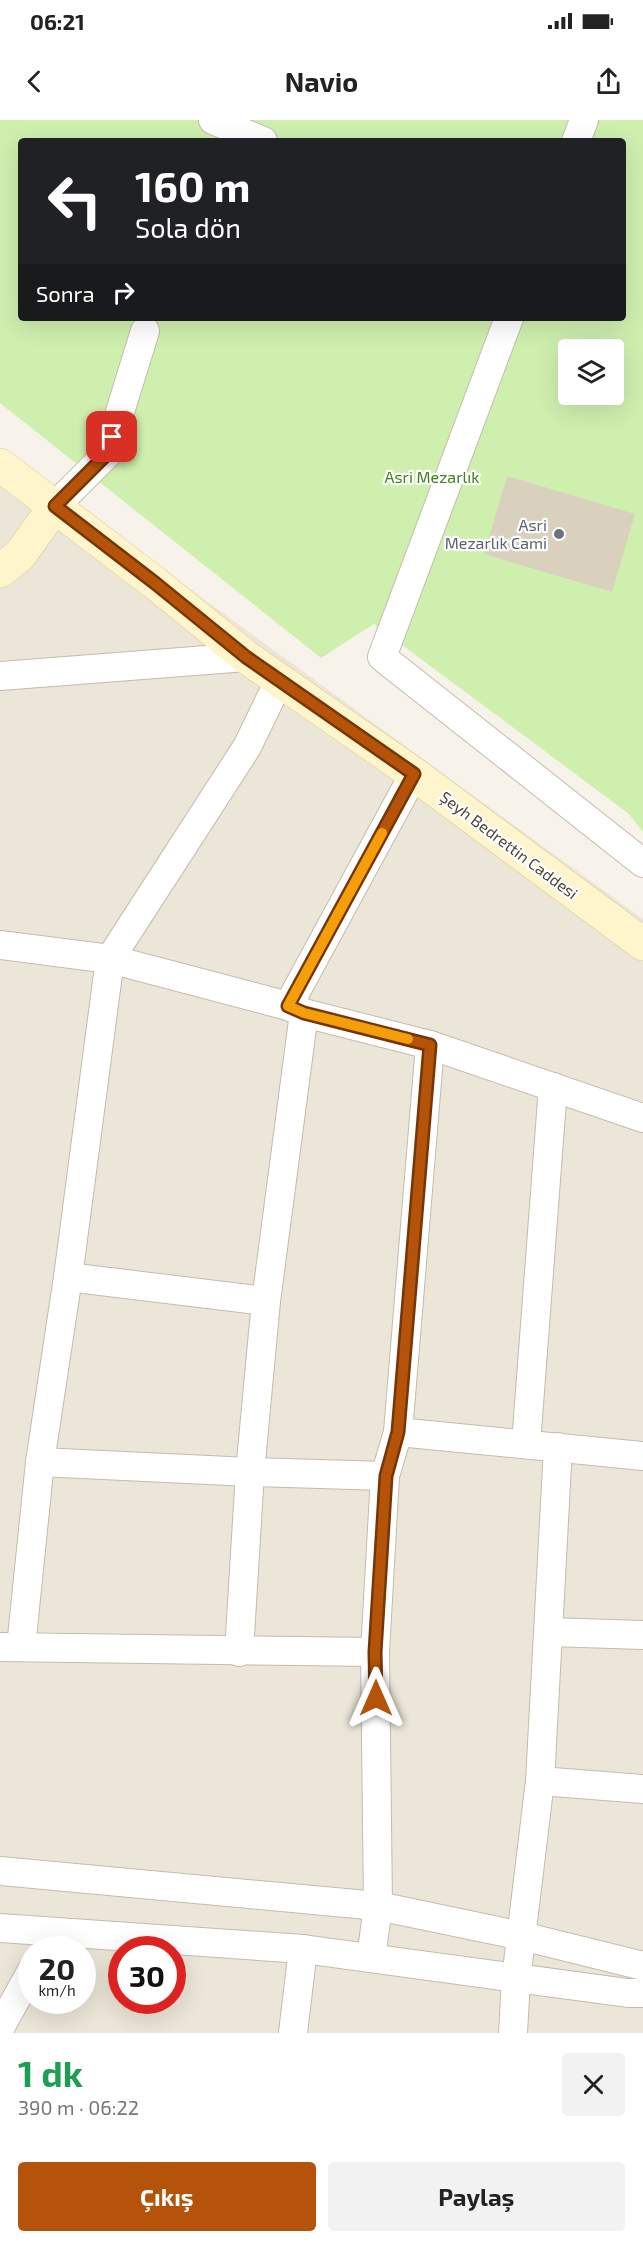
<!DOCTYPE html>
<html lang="tr">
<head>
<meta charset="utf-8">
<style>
  body { margin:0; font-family:"Exo 2",sans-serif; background:#f2f2f2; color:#222; height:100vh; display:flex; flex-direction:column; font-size:22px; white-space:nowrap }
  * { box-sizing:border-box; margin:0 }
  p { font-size:20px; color:#767676 }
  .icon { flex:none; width:33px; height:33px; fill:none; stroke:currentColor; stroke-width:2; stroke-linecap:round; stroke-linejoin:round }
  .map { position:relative; height:1913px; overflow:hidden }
  .panel { display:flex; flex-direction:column; background:#fff; flex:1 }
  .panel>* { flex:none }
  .top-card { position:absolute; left:18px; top:18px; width:608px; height:183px; border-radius:6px; box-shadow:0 6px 24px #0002; background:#202124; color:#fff; overflow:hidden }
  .fabs { position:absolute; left:558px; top:219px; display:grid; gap:12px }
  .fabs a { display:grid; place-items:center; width:66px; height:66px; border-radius:6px; background:#fff; box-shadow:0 6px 24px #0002; font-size:30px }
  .speed { position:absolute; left:18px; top:1816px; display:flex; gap:12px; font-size:30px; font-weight:700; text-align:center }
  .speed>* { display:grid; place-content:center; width:78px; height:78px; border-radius:50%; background:#fff; box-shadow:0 6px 24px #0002; line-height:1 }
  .speed small { font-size:15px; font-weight:400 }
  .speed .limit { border:9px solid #d22; background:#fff; color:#111 }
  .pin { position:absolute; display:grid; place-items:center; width:51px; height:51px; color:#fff; margin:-26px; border-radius:12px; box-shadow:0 3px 9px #0006 }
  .me { position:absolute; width:66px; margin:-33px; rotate:0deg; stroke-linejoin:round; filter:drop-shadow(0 0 4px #0008) }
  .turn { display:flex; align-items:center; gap:21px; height:126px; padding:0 18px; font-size:27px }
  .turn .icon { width:78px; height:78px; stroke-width:2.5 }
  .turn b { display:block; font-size:42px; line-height:51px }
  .then { display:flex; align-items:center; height:57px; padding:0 18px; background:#0003; gap:12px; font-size:22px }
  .round { display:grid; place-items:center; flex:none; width:63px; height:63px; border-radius:6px; background:#f2f2f2 }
  .overview { display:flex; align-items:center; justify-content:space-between; height:102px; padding:0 18px }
  h1 { font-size:36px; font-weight:700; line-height:45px; color:#1e9e55 }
  .action { display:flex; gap:12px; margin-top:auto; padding:12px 18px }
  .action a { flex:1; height:69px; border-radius:6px; background:#b45309; color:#fff; font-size:24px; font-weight:700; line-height:69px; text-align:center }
  .action a+a { background:#f2f2f2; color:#222 }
  .status { display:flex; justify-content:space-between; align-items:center; height:42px; padding:0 30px; background:#fff; direction:ltr }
  .status svg { height:16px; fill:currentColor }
  header { display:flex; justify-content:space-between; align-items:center; height:78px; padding:0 18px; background:#fff; font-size:27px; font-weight:700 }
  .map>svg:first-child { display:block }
</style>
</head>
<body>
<div class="status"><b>06:21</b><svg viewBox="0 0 49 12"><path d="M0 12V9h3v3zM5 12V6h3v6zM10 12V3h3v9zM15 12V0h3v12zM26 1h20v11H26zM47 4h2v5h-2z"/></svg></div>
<header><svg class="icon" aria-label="back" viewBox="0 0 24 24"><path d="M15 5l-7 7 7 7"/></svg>Navio<svg class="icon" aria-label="share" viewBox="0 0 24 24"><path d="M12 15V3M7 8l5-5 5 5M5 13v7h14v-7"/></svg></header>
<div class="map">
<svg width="643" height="1913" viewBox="0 0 643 1913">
  <rect width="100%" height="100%" fill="#f7f3ea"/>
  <path fill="#ebe6d7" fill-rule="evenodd" d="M 0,331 L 643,799 L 643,1913 L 0,1913 ZM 32,1830 L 82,1830 L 82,1881 L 32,1881 ZM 122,1830 L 172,1830 L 172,1881 L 122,1881 Z"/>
  <path fill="#cfefaf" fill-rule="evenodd" d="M 0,0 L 643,0 L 643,712 L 629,694 L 374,504 L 321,538 L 0,283 ZM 21,21 L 622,21 L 622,198 L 21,198 ZM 568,230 L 614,230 L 614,274 L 568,274 Z"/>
  <path fill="#dad0be" d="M 507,356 L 635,394 L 612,472 L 484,434 Z"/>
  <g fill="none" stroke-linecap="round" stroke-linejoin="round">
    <defs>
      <g id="minor">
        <path d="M 213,0 L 263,21"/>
        <path d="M 576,21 L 584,0"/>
        <path d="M 509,198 L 382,537 L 643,743"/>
        <path d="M 55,386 L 107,334 L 145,211"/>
        <path d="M 0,556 L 246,537"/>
        <path d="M 0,825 L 110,839 L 288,886 L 304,893 L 430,925 L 643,998"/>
        <path d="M 288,886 L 414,654"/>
        <path d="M 68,1157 L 266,1181"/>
        <path d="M 398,1312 L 643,1336"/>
        <path d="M 526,1324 L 553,967"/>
        <path d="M 40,1342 L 250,1352 L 385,1356"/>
        <path d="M 549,1512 L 643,1515"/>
        <path d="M 0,1527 L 375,1532"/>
        <path d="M 21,1527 L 40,1342 L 68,1157 L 110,839 L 247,627 L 280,559"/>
        <path d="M 239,1532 L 250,1352 L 266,1181 L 304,893"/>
        <path d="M 540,1661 L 643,1669"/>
        <path d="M 0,1751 L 378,1786 L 522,1816 L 643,1846"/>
        <path d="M 0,1808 L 303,1829 L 628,1873 L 643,1873"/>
        <path d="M 371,1838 L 378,1786 L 375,1532 L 385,1356 L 398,1312 L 430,925"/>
        <path d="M 0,1908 L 32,1850"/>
        <path d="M 293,1913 L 303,1829"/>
        <path d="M 513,1913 L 516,1859 L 540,1661 L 558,1327"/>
      </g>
      <g id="secondary">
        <path d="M 0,345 L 155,463 L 246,537 L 414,654 L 643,824"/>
        <path d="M 0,451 L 20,435 L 55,386"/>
      </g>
    </defs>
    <use href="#minor" stroke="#c4bcab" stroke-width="30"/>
    <use href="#secondary" stroke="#dccb95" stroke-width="34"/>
    <use href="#minor" stroke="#fff" stroke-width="28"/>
    <use href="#secondary" stroke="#fff5cc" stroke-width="33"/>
  </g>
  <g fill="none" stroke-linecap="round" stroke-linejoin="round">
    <defs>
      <path id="route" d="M 112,317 L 107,334 L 55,386 L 155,463 L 246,537 L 414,654 L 288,886 L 304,893 L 430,925 L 398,1312 L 386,1356 L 375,1532 L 376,1578"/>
    </defs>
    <use href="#route" stroke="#753606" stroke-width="15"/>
    <use href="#route" stroke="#b45309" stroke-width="10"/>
    <path stroke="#f59e0b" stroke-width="10" d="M 382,713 L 288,886 L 304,893 L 408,919"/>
  </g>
  <circle fill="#6b7280" stroke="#fff" stroke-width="2" cx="559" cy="414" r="6"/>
  <g text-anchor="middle" stroke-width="4.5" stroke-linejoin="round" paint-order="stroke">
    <g font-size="16" fill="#408020" stroke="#fff">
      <text x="432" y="363">Asri Mezarlık</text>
    </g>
    <g font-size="16" fill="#5b616d" stroke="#fff" text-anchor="end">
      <text x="547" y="411">Asri<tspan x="547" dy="18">Mezarlık Cami</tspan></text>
    </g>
    <g font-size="16" fill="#4c4437" stroke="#fff">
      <text transform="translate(509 725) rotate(37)" y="6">Şeyh Bedrettin Caddesi</text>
    </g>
  </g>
</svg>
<div class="fabs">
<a><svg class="icon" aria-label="layers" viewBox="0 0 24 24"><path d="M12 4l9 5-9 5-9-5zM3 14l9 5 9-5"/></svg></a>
</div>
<div class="speed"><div>20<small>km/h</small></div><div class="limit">30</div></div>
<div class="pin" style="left:112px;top:317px;background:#d93025"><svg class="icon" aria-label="arrive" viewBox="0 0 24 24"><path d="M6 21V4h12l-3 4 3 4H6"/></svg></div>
<svg class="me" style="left:376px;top:1578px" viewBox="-20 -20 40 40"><path d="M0-17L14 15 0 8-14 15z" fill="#b45309" stroke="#fff" stroke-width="4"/></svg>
<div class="top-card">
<div class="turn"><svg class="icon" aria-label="left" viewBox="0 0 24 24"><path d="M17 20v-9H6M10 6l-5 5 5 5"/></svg><div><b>160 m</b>Sola dön</div></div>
<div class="then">Sonra<svg class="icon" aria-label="right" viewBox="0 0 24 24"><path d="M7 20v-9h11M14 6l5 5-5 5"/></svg></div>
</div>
</div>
<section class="panel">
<div class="overview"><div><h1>1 dk</h1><p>390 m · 06:22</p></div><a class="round"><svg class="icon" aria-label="close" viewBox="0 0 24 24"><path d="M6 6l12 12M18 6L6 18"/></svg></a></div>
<div class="action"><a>Çıkış</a><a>Paylaş</a></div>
</section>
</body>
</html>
